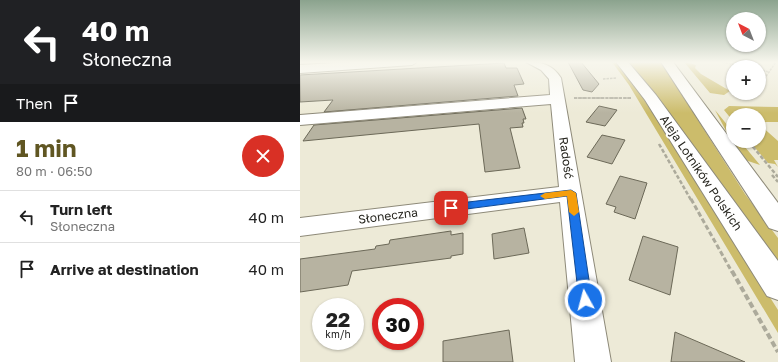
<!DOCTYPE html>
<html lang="en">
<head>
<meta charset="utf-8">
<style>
  body { margin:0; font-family:"Golos Text",sans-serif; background:#f2f2f2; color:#222; height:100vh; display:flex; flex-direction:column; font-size:15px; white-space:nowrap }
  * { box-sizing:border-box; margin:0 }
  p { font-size:13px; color:#767676 }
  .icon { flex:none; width:22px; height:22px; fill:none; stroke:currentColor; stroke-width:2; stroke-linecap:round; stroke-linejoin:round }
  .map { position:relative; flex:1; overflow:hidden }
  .drawer { display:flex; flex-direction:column; background:#fff; width:300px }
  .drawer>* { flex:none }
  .guide { background:#202124; color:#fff; overflow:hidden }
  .needle { width:26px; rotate:318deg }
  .tools { position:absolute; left:426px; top:12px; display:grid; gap:8px }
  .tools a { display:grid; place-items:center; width:40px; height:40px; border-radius:50%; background:#fff; box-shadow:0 1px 3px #0004; font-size:20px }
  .speed { position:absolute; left:12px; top:298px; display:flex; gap:8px; font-size:20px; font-weight:700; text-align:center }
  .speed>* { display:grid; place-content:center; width:52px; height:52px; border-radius:50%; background:#fff; box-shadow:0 1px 3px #0004; line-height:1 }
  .speed small { font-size:10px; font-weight:400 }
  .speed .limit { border:6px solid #d22; background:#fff; color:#111 }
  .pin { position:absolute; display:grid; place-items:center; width:34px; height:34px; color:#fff; margin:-17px; border-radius:8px; box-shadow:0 2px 6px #0006 }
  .me { position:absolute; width:44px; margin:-22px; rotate:353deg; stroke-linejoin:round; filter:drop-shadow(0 0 3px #0008) }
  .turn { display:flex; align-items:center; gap:14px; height:84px; padding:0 16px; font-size:18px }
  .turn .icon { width:52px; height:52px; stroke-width:2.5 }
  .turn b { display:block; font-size:28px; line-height:34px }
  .then { display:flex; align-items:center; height:38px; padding:0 16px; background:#0003; gap:8px; font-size:15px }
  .round { display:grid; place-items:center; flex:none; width:42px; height:42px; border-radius:21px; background:#f2f2f2 }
  .overview { display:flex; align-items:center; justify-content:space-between; height:68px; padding:0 16px }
  h1 { font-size:24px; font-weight:700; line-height:30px; color:#605622 }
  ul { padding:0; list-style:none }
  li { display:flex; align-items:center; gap:12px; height:52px; padding:0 16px; border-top:1px solid #e0e0e0 }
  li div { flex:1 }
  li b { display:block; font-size:15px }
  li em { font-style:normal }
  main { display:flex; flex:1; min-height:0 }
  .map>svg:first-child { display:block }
</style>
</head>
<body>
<main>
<section class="drawer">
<div class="guide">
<div class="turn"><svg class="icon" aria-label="left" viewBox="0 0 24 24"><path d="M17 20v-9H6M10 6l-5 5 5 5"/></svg><div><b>40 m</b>Słoneczna</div></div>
<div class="then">Then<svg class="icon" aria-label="arrive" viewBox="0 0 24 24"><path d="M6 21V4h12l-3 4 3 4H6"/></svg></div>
</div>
<div class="overview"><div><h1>1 min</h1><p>80 m · 06:50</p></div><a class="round" style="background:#d93025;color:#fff"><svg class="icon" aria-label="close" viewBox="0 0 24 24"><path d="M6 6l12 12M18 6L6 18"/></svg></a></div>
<ul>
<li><svg class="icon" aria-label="left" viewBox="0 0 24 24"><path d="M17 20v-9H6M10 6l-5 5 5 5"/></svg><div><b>Turn left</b><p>Słoneczna</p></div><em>40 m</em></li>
<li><svg class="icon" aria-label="arrive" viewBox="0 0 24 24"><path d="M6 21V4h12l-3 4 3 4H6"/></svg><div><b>Arrive at destination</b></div><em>40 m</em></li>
</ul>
</section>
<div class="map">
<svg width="478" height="362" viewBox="0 0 478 362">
  <rect width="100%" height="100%" fill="#edead7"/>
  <g fill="#ccbc6b">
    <path d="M 312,62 L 317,62 L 343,98 L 478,310 L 478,333 L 329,85 Z"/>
    <path d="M 328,62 L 361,62 L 445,194 L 478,238 L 478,264 L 361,101 Z"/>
    <path d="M 384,62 L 396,65 L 395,68 L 401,74 L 430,91 L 424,95 L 410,93 Z"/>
    <path d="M 429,106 L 478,107 L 478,122 L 459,122 L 459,115 L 433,115 L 433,121 L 424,110 Z"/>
    <path d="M 415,110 L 433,132 L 433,141 L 440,141 L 460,165 L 445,160 L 434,146 Z"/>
    <path d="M 459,124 L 478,141 L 478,160 L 474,160 L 478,167 L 475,164 L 468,163 L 449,141 L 459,141 Z"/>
  </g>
  <g fill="#b7b3a1" stroke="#6c6958">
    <path d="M 268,62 L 281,62 L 299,84 L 292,92 L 283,90 Z"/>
    <path d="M 204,63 L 206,68 L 217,68 L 224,84 L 214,85 L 218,96 L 24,112 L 33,100 L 0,102 L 0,75 Z"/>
    <path d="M 299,106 L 317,110 L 305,126 L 286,122 Z"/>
    <path d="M 222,108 L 226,119 L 223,119 L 224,123 L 222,123 L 223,127 L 210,128 L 220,168 L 185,172 L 179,124 L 3,141 L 14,125 Z"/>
    <path d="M 302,135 L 325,140 L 312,164 L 287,157 Z"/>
    <path d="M 320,176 L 347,183 L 335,219 L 314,212 L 316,207 L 306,204 Z"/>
    <path d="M 224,228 L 229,253 L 194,259 L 192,234 Z"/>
    <path d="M 151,231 L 151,235 L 163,233 L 163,254 L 151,256 L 151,258 L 52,271 L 48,285 L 0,292 L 0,259 L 75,249 L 76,246 L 89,244 L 90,240 Z"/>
    <path d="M 343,236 L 378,247 L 370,295 L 329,280 Z"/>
    <path d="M 209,330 L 213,362 L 143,362 L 143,341 Z"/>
    <path d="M 375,332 L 445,362 L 371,362 Z"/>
  </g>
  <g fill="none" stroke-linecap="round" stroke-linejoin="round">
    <defs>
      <g id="street">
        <path d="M 53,62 L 117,62 L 112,65 L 0,73 L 0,65 Z"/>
        <path d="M 226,62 C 241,62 252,64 261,78 L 311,362 L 275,362 L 260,202 L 0,236 L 0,218 L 259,187 L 251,104 L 0,125 L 0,115 L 250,95 L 249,79 L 241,70 Z"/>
      </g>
      <g id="secondary">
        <path d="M 316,62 L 328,62 L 356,95 L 478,261 L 478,300 L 467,296 L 345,100 Z"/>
        <path d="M 361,62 L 373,62 L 478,203 L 478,231 L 469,228 Z"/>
      </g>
    </defs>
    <use href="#street" stroke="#8e8a79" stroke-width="2"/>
    <use href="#secondary" stroke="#8e8a79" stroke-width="2"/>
    <g stroke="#acaa9b" stroke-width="1.5" stroke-dasharray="2.5 1" stroke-linecap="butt">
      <path d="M 422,62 L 446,67"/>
      <path d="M 459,70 L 470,72"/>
      <path d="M 303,79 L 317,78"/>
      <path d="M 462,82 L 476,62"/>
      <path d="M 274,98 L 331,98"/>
    </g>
    <g stroke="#acaa9b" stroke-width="2" stroke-dasharray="3 1.5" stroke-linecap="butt">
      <path d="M 274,98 L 331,98"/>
      <path d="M 448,141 L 450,143"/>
    </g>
    <g stroke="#acaa9b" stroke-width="2.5" stroke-dasharray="4 2" stroke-linecap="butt">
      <path d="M 449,142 L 478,177"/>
      <path d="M 359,144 L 391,200"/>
      <path d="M 472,175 L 478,182"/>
    </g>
    <path stroke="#acaa9b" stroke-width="3" stroke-dasharray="5 2.5" stroke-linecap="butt" d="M 391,199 L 432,272"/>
    <path stroke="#acaa9b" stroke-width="4" stroke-dasharray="6 3" stroke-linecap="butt" d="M 432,271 L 478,352"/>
    <use href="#street" fill="#fff" fill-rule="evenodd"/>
    <use href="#secondary" fill="#fff" fill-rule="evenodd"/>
  </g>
  <linearGradient id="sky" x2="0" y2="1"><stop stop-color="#8ba38e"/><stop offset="0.55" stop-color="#f7f6ed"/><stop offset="1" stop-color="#f7f6ed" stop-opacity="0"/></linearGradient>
  <rect width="478" height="113" fill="url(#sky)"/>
  <path fill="#1a73e8" stroke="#114b97" d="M 271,190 L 276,193 L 292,300 L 290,305 L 285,306 L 281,305 L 279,300 L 267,196 L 151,211 L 146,208 L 151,204 Z"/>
  <path fill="#f59e0b" d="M 271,190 L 276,193 L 279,212 L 274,216 L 269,212 L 267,196 L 245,199 L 240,196 L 245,193 Z"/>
  <g text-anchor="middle" stroke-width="4" stroke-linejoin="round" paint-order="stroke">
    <g font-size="12" fill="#26251e" stroke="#fff">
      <text transform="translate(266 158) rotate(82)" y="4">Radość</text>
      <text transform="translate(401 173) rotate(56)" y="4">Aleja Lotników Polskich</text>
      <text transform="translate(88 216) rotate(-7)" y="4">Słoneczna</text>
    </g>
  </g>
</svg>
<div class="tools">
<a><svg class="needle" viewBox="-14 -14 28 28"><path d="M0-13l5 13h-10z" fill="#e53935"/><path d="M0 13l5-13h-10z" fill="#767676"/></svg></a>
<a>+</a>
<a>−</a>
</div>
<div class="speed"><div>22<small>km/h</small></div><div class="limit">30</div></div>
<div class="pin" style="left:151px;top:208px;background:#d93025"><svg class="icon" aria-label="arrive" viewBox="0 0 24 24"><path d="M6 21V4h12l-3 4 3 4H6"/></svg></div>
<svg class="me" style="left:285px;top:300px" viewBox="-20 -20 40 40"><circle r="17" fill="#1a73e8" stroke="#fff" stroke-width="3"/><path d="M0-11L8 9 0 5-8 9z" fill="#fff"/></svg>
</div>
</main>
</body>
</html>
